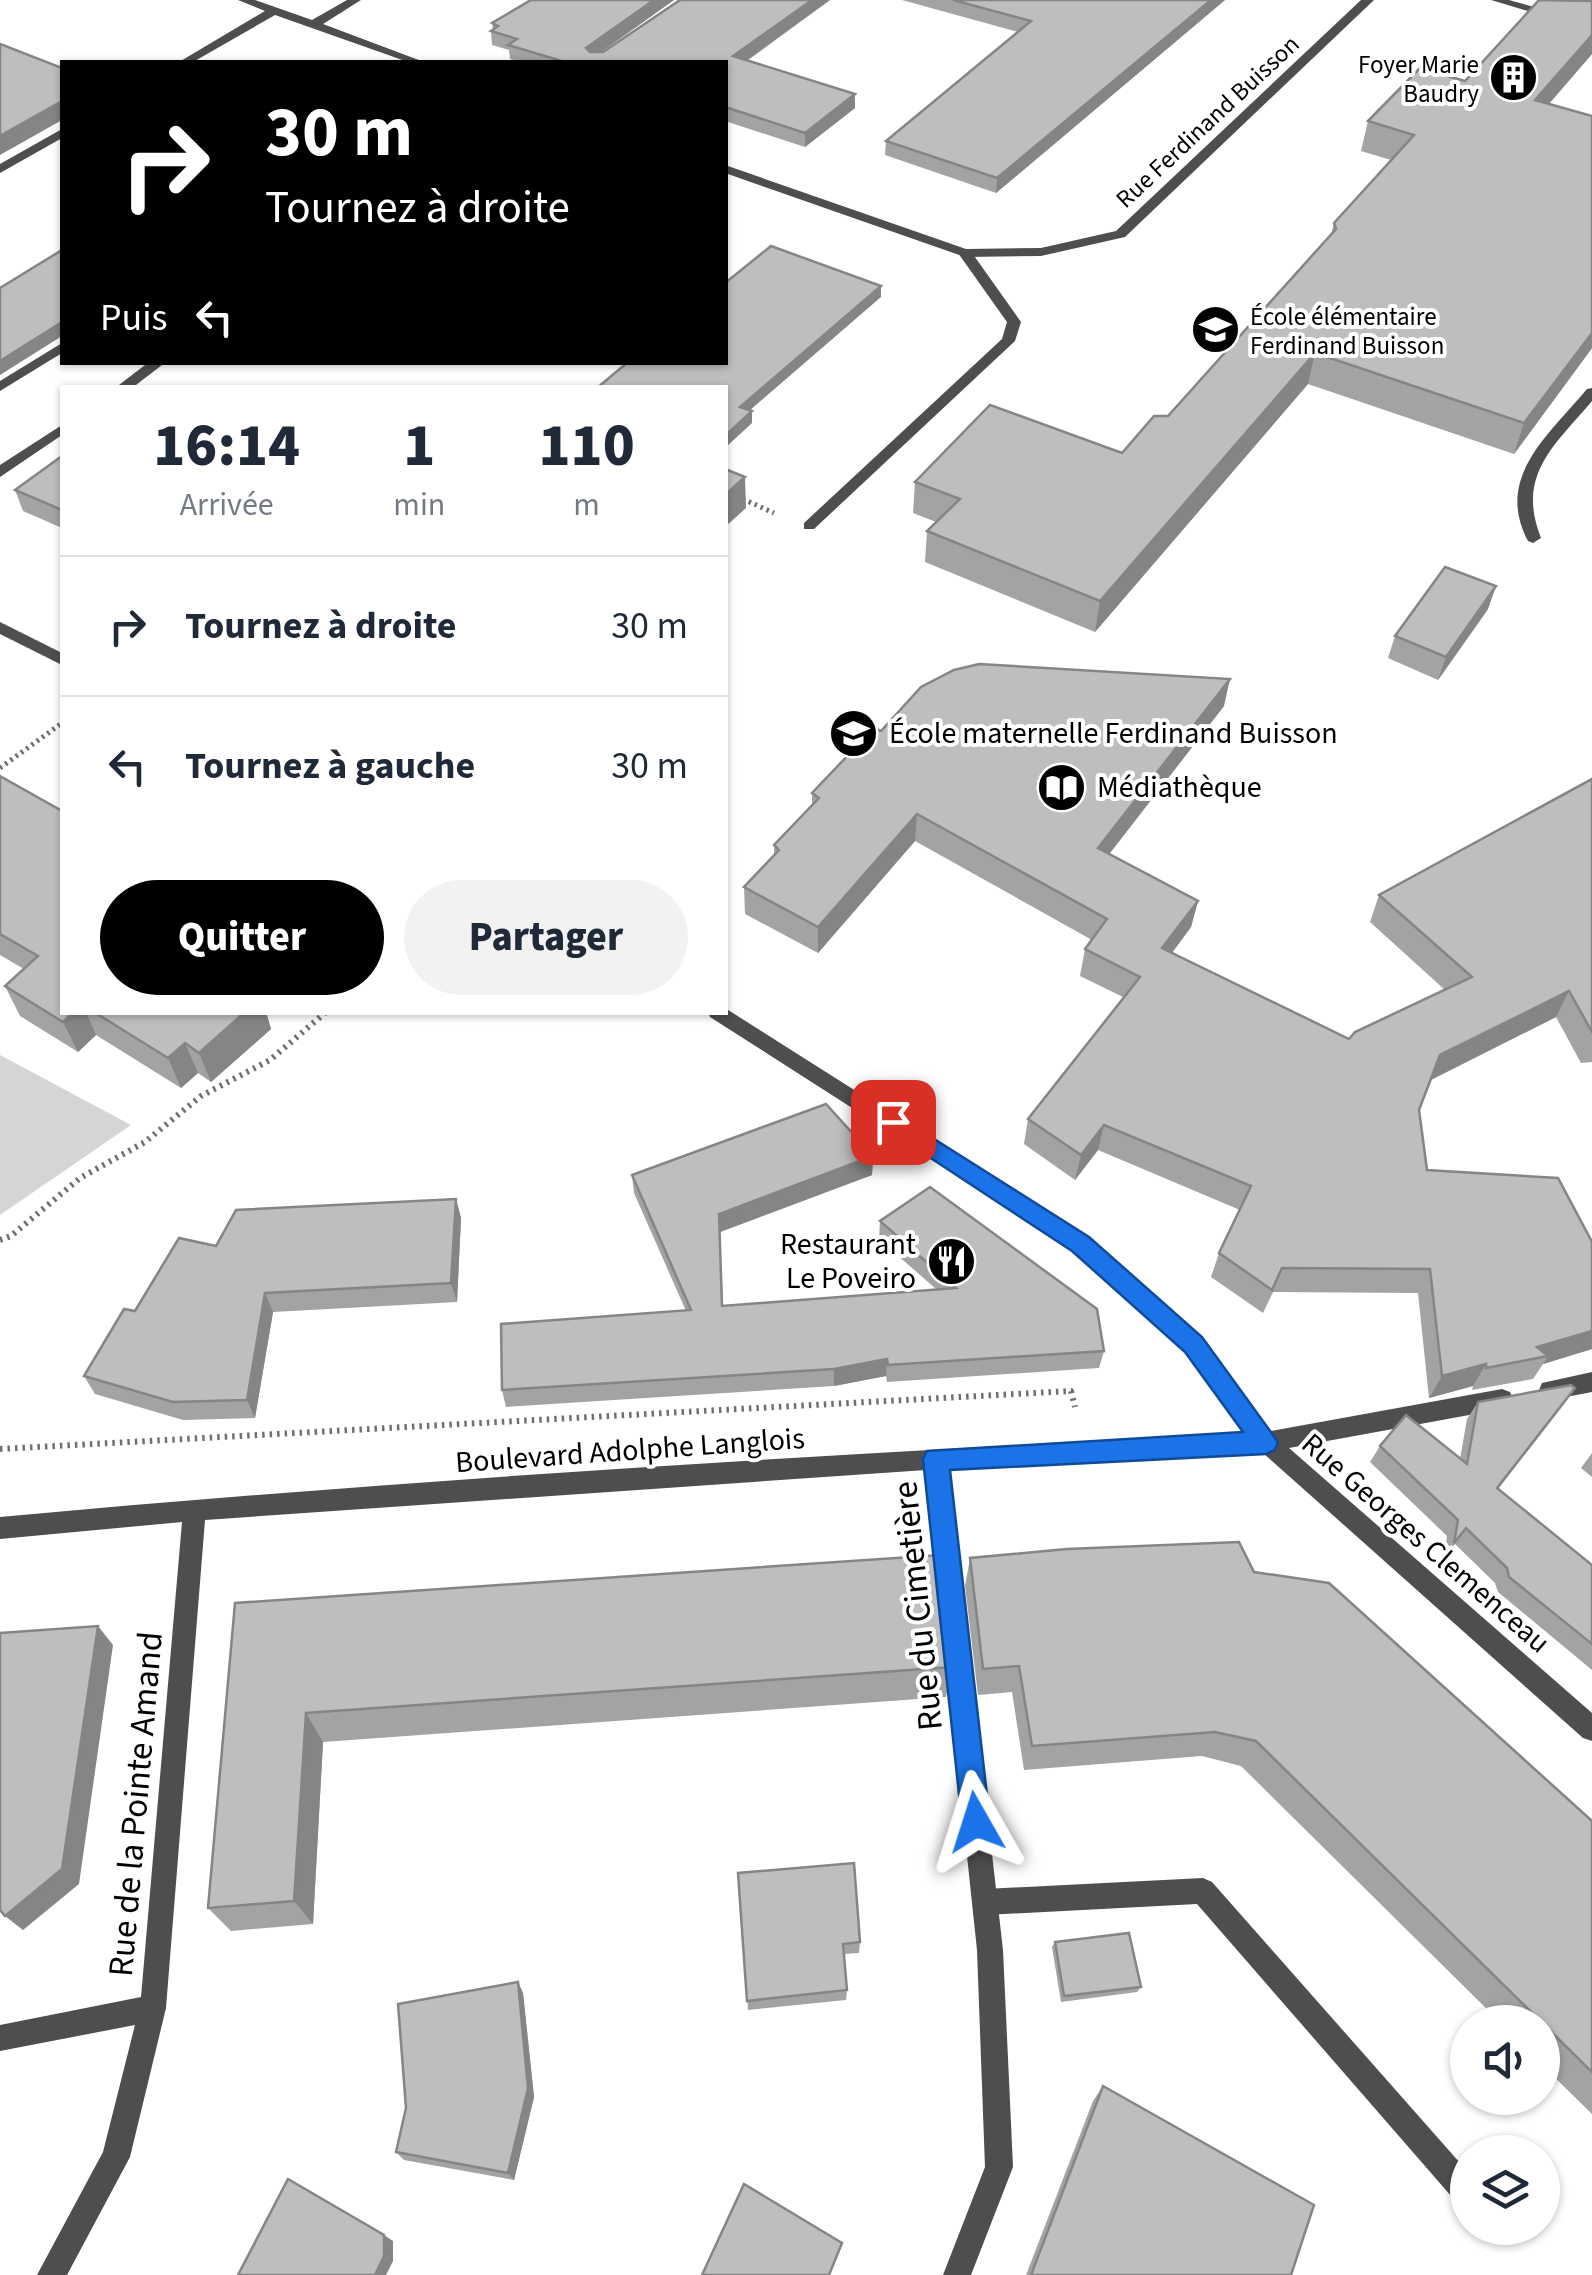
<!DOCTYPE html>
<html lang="fr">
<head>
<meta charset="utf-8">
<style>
  body { margin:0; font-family:"Source Sans 3",sans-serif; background:#f2f2f3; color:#1f2937; height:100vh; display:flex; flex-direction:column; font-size:38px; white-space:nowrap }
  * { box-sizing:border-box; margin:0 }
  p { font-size:32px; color:#747a83 }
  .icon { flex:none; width:55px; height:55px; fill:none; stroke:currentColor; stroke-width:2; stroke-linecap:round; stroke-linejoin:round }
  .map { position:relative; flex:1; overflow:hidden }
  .sheet { position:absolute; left:60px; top:385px; width:668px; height:630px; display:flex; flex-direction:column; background:#fff; border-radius:0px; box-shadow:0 2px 8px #0004 }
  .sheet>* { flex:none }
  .banner { position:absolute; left:60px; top:60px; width:668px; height:305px; border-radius:0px; box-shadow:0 2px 8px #0004; background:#000; color:#fff; overflow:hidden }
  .tools { position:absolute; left:1450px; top:2005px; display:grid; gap:20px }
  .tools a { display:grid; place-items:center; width:110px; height:110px; border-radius:50%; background:#fff; box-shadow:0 2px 8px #0004; font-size:50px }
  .pin { position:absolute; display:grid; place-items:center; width:85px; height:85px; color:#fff; margin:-42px; border-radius:20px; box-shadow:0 5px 15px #0006 }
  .me { position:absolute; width:110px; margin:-55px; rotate:354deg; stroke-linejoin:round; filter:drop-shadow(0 0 8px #0008) }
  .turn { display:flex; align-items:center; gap:35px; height:210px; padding:0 40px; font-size:45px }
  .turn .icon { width:130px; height:130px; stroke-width:2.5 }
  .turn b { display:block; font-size:70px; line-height:85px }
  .then { display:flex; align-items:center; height:95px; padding:0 40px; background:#0003; gap:20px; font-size:38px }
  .eta { display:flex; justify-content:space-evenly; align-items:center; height:170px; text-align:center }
  .eta b { font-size:60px; font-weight:800; line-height:70px }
  .cta { display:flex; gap:20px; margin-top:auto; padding:20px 40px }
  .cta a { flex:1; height:115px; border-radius:60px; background:#000; color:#fff; font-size:40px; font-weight:800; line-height:115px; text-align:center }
  .cta a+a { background:#f2f2f3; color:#1f2937 }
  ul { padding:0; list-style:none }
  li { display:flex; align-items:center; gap:30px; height:140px; padding:0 40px; border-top:2px solid #e0e1e3 }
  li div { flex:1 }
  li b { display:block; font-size:38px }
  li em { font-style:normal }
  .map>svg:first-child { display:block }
</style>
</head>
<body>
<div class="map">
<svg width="1592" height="2275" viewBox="0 0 1592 2275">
  <rect width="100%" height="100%" fill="#fff"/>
  <path fill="#d5d5d5" d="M 0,1055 L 131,1125 L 0,1215 Z"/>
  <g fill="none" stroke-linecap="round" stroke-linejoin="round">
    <g stroke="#707070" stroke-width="5" stroke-dasharray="2.5 4" stroke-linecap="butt">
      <path d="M 725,491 L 774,513"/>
      <path d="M 0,768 L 62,723"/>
    </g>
    <g stroke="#707070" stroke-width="6" stroke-dasharray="2.5 5" stroke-linecap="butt">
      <path d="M 0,1240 L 11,1236 L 80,1178 L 145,1142 L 201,1096 L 270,1060 L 326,1012"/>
      <path d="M 0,1449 L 1071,1391 L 1075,1407"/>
    </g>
    <g fill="#4e4e4e" fill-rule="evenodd">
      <path d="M 960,250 L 970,250 L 1021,322 L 1015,341 L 814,529 L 804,529 L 804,523 L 1002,339 L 1007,322 L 958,253 Z"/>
      <path d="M 62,343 L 62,353 L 0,391 L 0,381 Z"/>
      <path d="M 1592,388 L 1592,401 C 1554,446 1516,475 1541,538 L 1533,543 L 1528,541 C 1494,477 1549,435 1587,389 Z"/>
      <path d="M 1203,1878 L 1212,1882 L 1468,2172 L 1468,2208 L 1458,2204 L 1197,1904 L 985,1915 L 976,1911 L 972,1902 L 976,1893 L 985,1889 Z"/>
    </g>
    <g fill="#4e4e4e" fill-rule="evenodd">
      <path d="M 238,0 L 255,0 L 312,20 L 347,0 L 361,0 L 323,24 L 424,62 L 408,62 L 275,15 L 193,62 L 179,62 L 265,11 Z"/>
      <path d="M 1361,0 L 1374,0 L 1125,237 L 1041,256 L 965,257 L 725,173 L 725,165 L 966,249 L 1041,248 L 1116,231 Z"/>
      <path d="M 1491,0 L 1509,0 L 1592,23 L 1592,30 Z"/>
      <path d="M 62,129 L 62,138 L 0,173 L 0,164 Z"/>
      <path d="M 149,362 L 166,362 L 132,388 L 115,388 Z"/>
      <path d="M 62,425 L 62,435 L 0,477 L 0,465 Z"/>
      <path d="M 0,622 L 62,653 L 62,665 L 0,634 Z"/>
      <path d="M 725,1008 L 1088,1238 L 1201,1337 L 1271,1431 L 1502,1389 L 1510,1392 L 1513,1399 L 1510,1406 L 1502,1409 L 1289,1448 L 1592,1713 L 1592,1741 L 1583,1738 L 1262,1452 L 948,1469 L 1003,1950 L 1013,2167 L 971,2275 L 943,2275 L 985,2167 L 977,1950 L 926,1470 L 205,1520 L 166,2008 L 130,2157 L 67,2275 L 37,2275 L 103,2152 L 135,2025 L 0,2051 L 0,2025 L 141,1997 L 182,1522 L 0,1539 L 0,1517 C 414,1479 830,1454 1246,1433 L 1185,1351 L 1074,1250 L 710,1017 L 708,1012 L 725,1012 Z"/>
      <path d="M 1592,1372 L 1592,1392 L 1550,1400 L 1542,1397 L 1539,1390 L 1542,1383 Z"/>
    </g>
  </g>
  <g fill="#a3a3a3">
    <path d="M 531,0 L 674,0 L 601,52 L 830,0 L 747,61 L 855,108 L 805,147 L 725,121 L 725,62 L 522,62 L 510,59 L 509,50 L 492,45 L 491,31 L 493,29 L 492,23 Z"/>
    <path d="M 902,0 L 1225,0 L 996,193 L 885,155 L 886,141 L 1018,32 Z"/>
    <path d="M 1592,54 L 1549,104 L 1592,348 L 1514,454 L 1308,384 L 1095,632 L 925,562 L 927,531 L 936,522 L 913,513 L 915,482 L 1122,453 L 1168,416 L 1331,235 L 1334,223 L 1391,160 L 1361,151 L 1368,121 L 1465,81 Z"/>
    <path d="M 62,456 L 62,528 L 23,511 L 15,490 Z"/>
    <path d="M 1488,609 L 1438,680 L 1388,658 L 1395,636 Z"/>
    <path d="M 1224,706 L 1109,854 L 1198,901 L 1191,927 L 1172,953 L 1349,1039 L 1445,990 L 1370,922 L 1379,895 L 1592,779 L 1592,1062 L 1581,1063 L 1556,1017 L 1430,1080 L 1419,1110 L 1427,1170 L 1592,1349 L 1543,1364 L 1533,1379 L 1472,1390 L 1473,1386 L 1429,1398 L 1418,1293 L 1273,1292 L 1263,1313 L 1211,1277 L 1219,1253 L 1240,1210 L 1098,1150 L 1075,1180 L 1024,1144 L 1028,1119 L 1123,997 L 1080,976 L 1085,949 L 1092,940 L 915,841 L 818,953 L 745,914 L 744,887 L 774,856 L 774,845 L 812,805 L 812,793 L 881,731 Z"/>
    <path d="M 0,776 L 62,1012 L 266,1012 L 271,1029 L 211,1082 L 198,1073 L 181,1088 L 96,1035 L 78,1052 L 20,1016 L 5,986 L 24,969 L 0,955 Z"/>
    <path d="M 873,1156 L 872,1175 L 720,1232 L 723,1306 L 936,1289 L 879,1239 L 880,1221 L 1104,1351 L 1099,1368 L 887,1382 L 886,1376 L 834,1386 L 506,1407 L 502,1390 L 686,1311 L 634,1193 L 632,1175 Z"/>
    <path d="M 456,1199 L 461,1218 L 457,1302 L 273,1312 L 255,1418 L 183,1420 L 95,1394 L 84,1376 L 135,1311 L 216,1246 Z"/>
    <path d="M 1478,1402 L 1563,1405 L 1498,1489 L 1592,1565 L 1592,1670 L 1498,1592 L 1495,1583 L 1455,1544 L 1444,1559 L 1447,1536 L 1370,1462 L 1380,1446 L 1460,1459 L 1467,1419 Z"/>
    <path d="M 1592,1453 L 1592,1477 L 1581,1468 Z"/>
    <path d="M 970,1558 L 1254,1572 L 1592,1821 L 1592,2114 L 1542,2065 L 1542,2022 L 1500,2022 L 1241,1766 L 1202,1756 L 1024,1770 L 1012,1692 L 978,1695 L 965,1586 Z"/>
    <path d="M 235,1603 L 952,1667 L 946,1697 L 323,1742 L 313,1924 L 231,1931 L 208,1908 Z"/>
    <path d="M 738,1873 L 860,1942 L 859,1953 L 844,1954 L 847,1990 L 846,2000 L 748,2010 Z"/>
    <path d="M 1055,1942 L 1141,1987 L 1137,1992 L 1061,2002 L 1052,1947 Z"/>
    <path d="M 518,1982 L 523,1993 L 534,2097 L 514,2180 L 404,2160 L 396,2152 Z"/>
    <path d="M 1103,2086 L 1291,2275 L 1026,2275 L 1093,2101 Z"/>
  </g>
  <g fill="#858585">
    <path d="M 654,0 L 674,0 L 587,62 L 586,48 Z"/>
    <path d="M 812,0 L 830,0 L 733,70 L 733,56 Z"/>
    <path d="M 1211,0 L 1225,0 L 996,193 L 997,178 Z"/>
    <path d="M 1592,35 L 1592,54 L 1526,130 L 1535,100 Z"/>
    <path d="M 855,94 L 855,108 L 805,147 L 805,133 Z"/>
    <path d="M 62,101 L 62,120 L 0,155 L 0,136 Z"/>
    <path d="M 881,286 L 881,297 L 741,418 L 740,407 Z"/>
    <path d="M 62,322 L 62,336 L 0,375 L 0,361 Z"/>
    <path d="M 1592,333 L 1592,348 L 1514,454 L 1524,423 Z"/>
    <path d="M 1315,353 L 1308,384 L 1095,632 L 1100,601 Z"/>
    <path d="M 752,411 L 752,423 L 725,448 L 725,436 Z"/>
    <path d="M 745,477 L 746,508 L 725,527 L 725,495 Z"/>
    <path d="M 1496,586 L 1488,609 L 1438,680 L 1446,657 Z"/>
    <path d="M 1230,679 L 1224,706 L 1093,875 L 1098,848 Z"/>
    <path d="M 917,814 L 915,841 L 818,953 L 818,927 Z"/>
    <path d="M 1198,901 L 1191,927 L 1156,974 L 1162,948 Z"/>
    <path d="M 1569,991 L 1556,1017 L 1429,1081 L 1440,1055 Z"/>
    <path d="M 74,1012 L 86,1012 L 96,1035 L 78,1052 L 63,1022 Z"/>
    <path d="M 245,1012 L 266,1012 L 271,1029 L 211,1082 L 199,1053 Z"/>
    <path d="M 185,1043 L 198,1073 L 181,1088 L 168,1058 Z"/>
    <path d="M 1104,1125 L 1098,1150 L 1075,1180 L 1081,1155 Z"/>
    <path d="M 873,1156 L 872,1175 L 720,1232 L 719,1214 Z"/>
    <path d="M 456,1199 L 461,1218 L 457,1302 L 451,1283 Z"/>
    <path d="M 265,1293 L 273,1312 L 255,1418 L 247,1400 Z"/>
    <path d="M 1592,1331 L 1592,1349 L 1543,1364 L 1548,1356 L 1537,1347 Z"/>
    <path d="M 887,1359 L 886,1376 L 834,1386 L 834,1369 Z"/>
    <path d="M 1486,1364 L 1473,1386 L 1429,1398 L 1442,1376 Z"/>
    <path d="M 1575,1388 L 1563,1405 L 1486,1504 L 1497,1488 Z"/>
    <path d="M 98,1626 L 113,1645 L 79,1884 L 23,1930 L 5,1916 Z"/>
    <path d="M 306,1713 L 323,1742 L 313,1924 L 294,1901 Z"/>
    <path d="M 518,1982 L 523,1993 L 534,2097 L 514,2180 L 508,2173 Z"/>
    <path d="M 384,2235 L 393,2241 L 393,2261 L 386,2275 L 375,2275 Z"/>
  </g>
  <g fill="#bebebe" stroke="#858585" stroke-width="2.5">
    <path d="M 531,0 L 654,0 L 586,48 L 590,52 L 603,52 L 680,0 L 812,0 L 733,56 L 855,94 L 805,133 L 725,107 L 725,62 L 565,62 L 508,45 L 517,39 L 491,31 L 498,26 L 492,23 Z"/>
    <path d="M 953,0 L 1211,0 L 997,178 L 886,141 L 1031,21 Z"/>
    <path d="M 1539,0 L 1592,1 L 1592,35 L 1535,100 L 1592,116 L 1592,333 L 1524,423 L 1315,353 L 1100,601 L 927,531 L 960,499 L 915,482 L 990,405 L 1122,453 L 1154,416 L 1168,416 L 1336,229 L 1334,223 L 1414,135 L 1368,121 L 1420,68 L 1465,81 Z"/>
    <path d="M 0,44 L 62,68 L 62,101 L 0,136 Z"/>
    <path d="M 771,246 L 881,286 L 740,407 L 752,411 L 725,436 L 725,388 L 597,388 L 628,362 L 725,362 L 725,283 Z"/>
    <path d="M 62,250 L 62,322 L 0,361 L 0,288 Z"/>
    <path d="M 62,456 L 62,510 L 15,490 Z"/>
    <path d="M 725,469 L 745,477 L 725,495 Z"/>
    <path d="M 1445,567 L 1496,586 L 1446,657 L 1395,636 Z"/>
    <path d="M 979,664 L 1230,679 L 1098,848 L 1198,901 L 1162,948 L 1349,1039 L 1355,1032 L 1472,977 L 1379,895 L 1592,779 L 1592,1032 L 1569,991 L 1440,1055 L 1419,1110 L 1427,1170 L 1558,1178 L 1592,1242 L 1592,1331 L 1537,1347 L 1548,1356 L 1486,1368 L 1486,1364 L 1442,1376 L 1430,1269 L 1282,1268 L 1272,1290 L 1219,1253 L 1251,1186 L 1104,1125 L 1081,1155 L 1028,1119 L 1140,977 L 1085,949 L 1107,919 L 917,814 L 818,927 L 744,887 L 779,850 L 774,845 L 819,798 L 812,793 L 874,728 L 881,731 L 921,687 L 954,670 Z"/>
    <path d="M 0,776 L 62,811 L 62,1012 L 74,1012 L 63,1022 L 5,986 L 38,956 L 0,934 Z"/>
    <path d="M 94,1012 L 245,1012 L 199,1053 L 185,1043 L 168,1058 Z"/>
    <path d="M 826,1104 L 873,1156 L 719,1214 L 722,1306 L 956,1288 L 880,1221 L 930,1187 L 1097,1309 L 1104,1351 L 888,1365 L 887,1359 L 834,1369 L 502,1390 L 501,1324 L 691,1310 L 632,1175 Z"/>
    <path d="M 456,1199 L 451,1283 L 265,1293 L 247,1400 L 173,1402 L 84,1376 L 124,1309 L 135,1311 L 179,1238 L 216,1246 L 236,1210 Z"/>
    <path d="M 1571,1385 L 1575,1388 L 1497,1488 L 1592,1565 L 1592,1644 L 1509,1577 L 1507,1568 L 1466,1528 L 1454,1543 L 1458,1520 L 1380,1446 L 1406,1415 L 1467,1464 L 1478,1402 Z"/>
    <path d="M 1239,1542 L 1254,1572 L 1329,1583 L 1592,1821 L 1592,2072 L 1256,1741 L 1215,1732 L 1032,1746 L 1019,1666 L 983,1669 L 970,1558 L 1067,1549 Z"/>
    <path d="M 940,1555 L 952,1667 L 306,1713 L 294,1901 L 208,1908 L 235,1603 Z"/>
    <path d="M 98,1626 L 62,1869 L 5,1916 L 0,1910 L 0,1633 Z"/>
    <path d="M 854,1863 L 860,1942 L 843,1944 L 847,1990 L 747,2001 L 738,1873 Z"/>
    <path d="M 1129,1933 L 1141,1987 L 1064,1996 L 1055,1942 Z"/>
    <path d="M 518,1982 L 528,2088 L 508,2173 L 396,2152 L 406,2108 L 398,2004 Z"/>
    <path d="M 1103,2086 L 1314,2205 L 1291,2275 L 1031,2275 Z"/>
    <path d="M 288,2179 L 384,2235 L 384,2256 L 375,2275 L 238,2275 Z"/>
    <path d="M 744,2184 L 842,2243 L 829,2275 L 702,2275 Z"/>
  </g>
  <path fill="#1a73e8" stroke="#114b97" stroke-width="2.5" d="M 893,1113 L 1089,1237 L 1202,1337 L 1278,1442 L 1275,1450 L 1266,1454 L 950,1470 L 990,1822 L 986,1833 L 976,1837 L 966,1833 L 962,1822 L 923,1459 L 927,1451 L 1243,1432 L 1185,1352 L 1072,1251 L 885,1128 L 882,1122 Z"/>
  <defs>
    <symbol id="building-disc" viewBox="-11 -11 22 22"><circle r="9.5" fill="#000" stroke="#fff"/><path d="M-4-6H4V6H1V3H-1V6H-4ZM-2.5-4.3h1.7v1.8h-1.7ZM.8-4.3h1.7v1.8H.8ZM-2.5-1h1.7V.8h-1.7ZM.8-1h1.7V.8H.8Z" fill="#fff"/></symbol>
    <symbol id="school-disc" viewBox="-11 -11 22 22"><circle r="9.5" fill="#000" stroke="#fff"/><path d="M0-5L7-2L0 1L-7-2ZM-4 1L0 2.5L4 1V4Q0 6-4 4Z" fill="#fff"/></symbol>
    <symbol id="library-disc" viewBox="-11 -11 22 22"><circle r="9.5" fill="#000" stroke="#fff"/><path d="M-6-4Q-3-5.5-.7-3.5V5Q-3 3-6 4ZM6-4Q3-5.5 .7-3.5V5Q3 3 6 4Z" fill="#fff"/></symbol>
    <symbol id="restaurant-disc" viewBox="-11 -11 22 22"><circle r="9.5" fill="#000" stroke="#fff"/><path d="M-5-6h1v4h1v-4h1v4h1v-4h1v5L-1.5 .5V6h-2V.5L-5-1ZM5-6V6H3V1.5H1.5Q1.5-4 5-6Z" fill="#fff"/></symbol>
  </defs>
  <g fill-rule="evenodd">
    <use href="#building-disc" x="1486" y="50" width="55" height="55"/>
    <use href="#school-disc" x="1188" y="302" width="55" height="55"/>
    <use href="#school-disc" x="826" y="706" width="55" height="55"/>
    <use href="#library-disc" x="1034" y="760" width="55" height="55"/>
    <use href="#restaurant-disc" x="924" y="1234" width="55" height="55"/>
  </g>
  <g text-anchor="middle" stroke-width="8" stroke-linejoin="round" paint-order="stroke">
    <g font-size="25" fill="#000" stroke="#fff" text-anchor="end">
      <text x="1479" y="73">Foyer Marie<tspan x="1479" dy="29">Baudry</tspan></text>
      <text x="1250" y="325" text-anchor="start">École élémentaire<tspan x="1250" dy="29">Ferdinand Buisson</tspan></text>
    </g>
    <g font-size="25" fill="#000" stroke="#fff">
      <text transform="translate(1207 121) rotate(-43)" y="9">Rue Ferdinand Buisson</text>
    </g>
    <g font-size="30" fill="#000" stroke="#fff" text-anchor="start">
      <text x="889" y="743">École maternelle Ferdinand Buisson</text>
      <text x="1097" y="797">Médiathèque</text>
      <text x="916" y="1254" text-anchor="end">Restaurant<tspan x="916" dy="34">Le Poveiro</tspan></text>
    </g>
    <g font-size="30" fill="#000" stroke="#fff">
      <text transform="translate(630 1450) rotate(-4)" y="10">Boulevard Adolphe Langlois</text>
      <text transform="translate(1426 1543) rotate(41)" y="10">Rue Georges Clemenceau</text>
    </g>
    <g font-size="35" fill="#000" stroke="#fff">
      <text transform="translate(917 1606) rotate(-96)" y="12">Rue du Cimetière</text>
      <text transform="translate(135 1804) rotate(-85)" y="12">Rue de la Pointe Amand</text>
    </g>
  </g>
</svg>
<div class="tools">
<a><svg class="icon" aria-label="sound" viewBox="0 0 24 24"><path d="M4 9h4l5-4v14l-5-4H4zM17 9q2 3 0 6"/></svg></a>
<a><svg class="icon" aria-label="layers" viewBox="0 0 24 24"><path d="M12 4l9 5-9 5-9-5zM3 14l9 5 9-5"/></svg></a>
</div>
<div class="pin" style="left:893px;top:1122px;background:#d93025"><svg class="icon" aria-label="arrive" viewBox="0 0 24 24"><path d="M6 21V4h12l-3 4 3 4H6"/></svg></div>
<svg class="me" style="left:976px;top:1822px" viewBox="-20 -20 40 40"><path d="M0-17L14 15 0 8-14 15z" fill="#1a73e8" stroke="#fff" stroke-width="4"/></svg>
<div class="banner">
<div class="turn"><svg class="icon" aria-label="right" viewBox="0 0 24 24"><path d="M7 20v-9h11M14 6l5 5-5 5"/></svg><div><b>30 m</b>Tournez à droite</div></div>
<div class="then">Puis<svg class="icon" aria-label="left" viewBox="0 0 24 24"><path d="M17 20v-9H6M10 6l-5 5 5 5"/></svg></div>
</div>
<section class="sheet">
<div class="eta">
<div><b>16:14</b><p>Arrivée</p></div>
<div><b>1</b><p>min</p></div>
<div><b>110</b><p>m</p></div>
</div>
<ul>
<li><svg class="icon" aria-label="right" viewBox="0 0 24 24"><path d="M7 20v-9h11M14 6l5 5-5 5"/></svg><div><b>Tournez à droite</b></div><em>30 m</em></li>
<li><svg class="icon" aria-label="left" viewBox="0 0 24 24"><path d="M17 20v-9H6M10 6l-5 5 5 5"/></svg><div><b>Tournez à gauche</b></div><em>30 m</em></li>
</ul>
<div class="cta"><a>Quitter</a><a>Partager</a></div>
</section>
</div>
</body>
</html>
